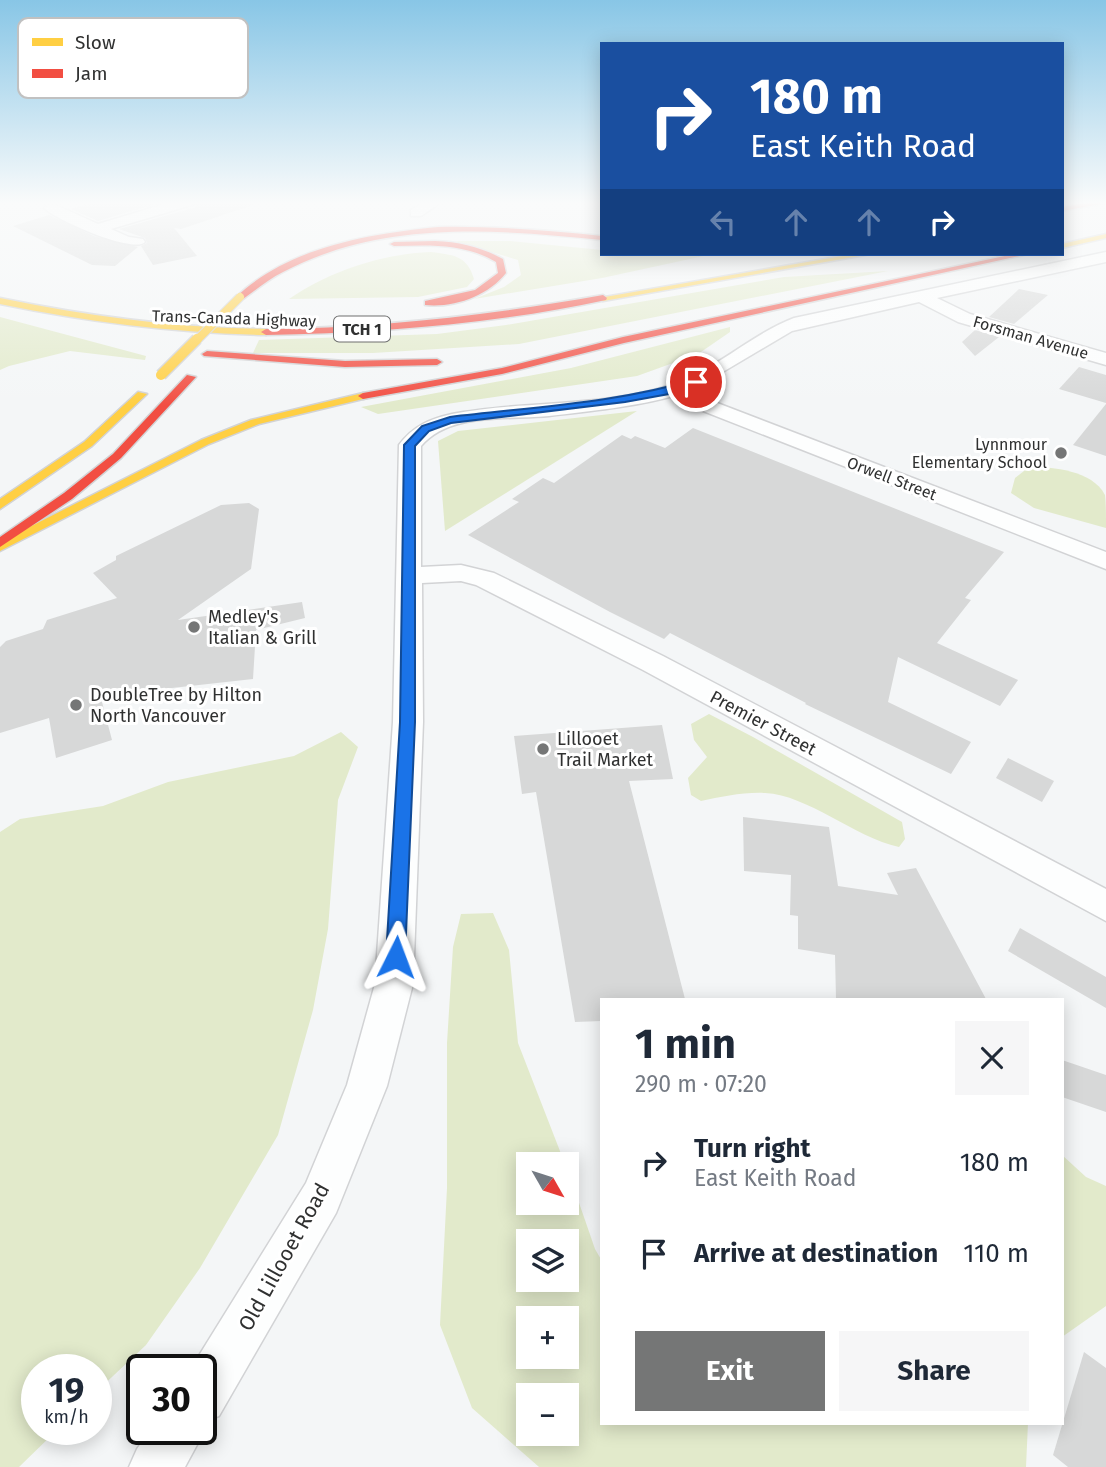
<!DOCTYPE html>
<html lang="en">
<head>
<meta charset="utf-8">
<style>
  body { margin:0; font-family:"Fira Sans",sans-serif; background:#f6f6f7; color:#1f2937; height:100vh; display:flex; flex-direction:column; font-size:26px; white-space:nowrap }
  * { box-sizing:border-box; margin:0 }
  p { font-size:23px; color:#747a83 }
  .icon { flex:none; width:38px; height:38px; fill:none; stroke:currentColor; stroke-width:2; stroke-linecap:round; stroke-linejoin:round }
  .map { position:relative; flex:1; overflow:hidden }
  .panel { position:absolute; left:600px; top:998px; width:464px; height:427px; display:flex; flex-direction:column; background:#fff; border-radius:0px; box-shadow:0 4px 18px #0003 }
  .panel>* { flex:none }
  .top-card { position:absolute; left:600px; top:42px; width:464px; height:214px; border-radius:0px; box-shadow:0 4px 18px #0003; background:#1a4fa0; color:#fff; overflow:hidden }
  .needle { width:46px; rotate:129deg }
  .fabs { position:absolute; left:516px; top:1152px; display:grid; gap:14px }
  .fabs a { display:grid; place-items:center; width:63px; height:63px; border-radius:0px; background:#fff; box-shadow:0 4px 18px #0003; font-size:35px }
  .speed { position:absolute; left:21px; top:1354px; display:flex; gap:14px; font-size:35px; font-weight:700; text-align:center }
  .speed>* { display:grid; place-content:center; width:91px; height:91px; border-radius:50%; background:#fff; box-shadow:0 4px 18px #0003; line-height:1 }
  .speed small { font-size:18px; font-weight:400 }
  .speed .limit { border:4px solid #111; border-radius:10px; background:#fff; color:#111 }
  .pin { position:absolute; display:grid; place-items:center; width:60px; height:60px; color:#fff; margin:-30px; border:4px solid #fff; border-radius:50%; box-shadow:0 2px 7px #0007 }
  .me { position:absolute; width:77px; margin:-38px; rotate:3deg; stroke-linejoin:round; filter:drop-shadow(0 0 5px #0008) }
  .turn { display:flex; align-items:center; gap:24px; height:147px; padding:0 35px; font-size:32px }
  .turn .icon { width:91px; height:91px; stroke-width:2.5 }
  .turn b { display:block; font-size:49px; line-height:60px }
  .lanes { display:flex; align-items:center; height:66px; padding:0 35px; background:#0003; justify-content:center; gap:35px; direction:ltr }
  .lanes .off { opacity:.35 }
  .round { display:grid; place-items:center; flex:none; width:74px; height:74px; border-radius:0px; background:#f6f6f7 }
  .headline { display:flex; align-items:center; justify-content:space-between; height:119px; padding:0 35px }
  h1 { font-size:42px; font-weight:700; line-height:52px }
  .primary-button { display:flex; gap:14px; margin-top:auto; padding:14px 35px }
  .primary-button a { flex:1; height:80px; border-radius:0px; background:#757676; color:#fff; font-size:28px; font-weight:700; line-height:80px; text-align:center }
  .primary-button a+a { background:#f6f6f7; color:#1f2937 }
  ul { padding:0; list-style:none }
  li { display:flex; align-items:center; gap:21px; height:91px; padding:0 35px }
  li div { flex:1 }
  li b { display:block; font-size:26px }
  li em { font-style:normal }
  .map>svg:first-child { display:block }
</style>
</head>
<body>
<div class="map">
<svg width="1106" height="1467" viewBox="0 0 1106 1467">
  <rect width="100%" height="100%" fill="#f4f6f7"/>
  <g fill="#e2eacb" fill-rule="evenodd">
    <path d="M 455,241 L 510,241 L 602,250 L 602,254 L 713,254 L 602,278 L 474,299 L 504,287 L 521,275 L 518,260 Z"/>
    <path d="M 431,252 C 453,255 467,255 474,279 L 467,287 L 418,297 L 289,299 C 330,271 381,254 431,252 Z"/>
    <path d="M 888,271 L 519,344 L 373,353 L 253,353 L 259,340 L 437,334 L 506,325 L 784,277 Z"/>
    <path d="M 0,317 L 146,356 L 145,360 L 70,351 L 9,366 L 0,370 Z"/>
    <path d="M 730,327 L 730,332 L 698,354 L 637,376 L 378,414 L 361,407 L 571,368 Z"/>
    <path d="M 637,411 L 445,531 L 438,441 L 458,431 Z"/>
    <path d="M 1029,467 C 1053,467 1092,470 1105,495 C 1106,503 1106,518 1106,528 L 1034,508 L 1011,493 L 1015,478 Z"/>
    <path d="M 709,714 L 753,737 L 902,822 L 905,839 L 899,847 C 854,837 808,795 765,793 C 743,792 721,797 701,801 L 691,795 L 688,778 L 707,757 L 694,740 L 691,724 Z"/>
    <path d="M 341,732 L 358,747 L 338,800 L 328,929 L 313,1010 L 278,1135 L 200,1268 L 146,1345 L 96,1392 L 96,1370 L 37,1370 L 37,1430 L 57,1430 L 19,1467 L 0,1467 L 0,832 L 20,819 L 103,806 L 168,782 L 294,756 Z"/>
    <path d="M 493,913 L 509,950 L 518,1043 L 565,1164 L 528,1164 L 528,1202 L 567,1202 L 567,1168 L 595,1249 L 602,1261 L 602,1423 L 1028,1423 L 1026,1467 L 539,1467 L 472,1408 L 440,1325 L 447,1188 L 447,1043 L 453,947 L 461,914 ZM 528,1241 L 567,1241 L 567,1279 L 528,1279 ZM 528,1318 L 567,1318 L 567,1356 L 528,1356 ZM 528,1395 L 567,1395 L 567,1433 L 528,1433 Z"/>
    <path d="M 1062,1155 L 1086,1177 L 1106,1186 L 1106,1306 L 1062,1337 Z"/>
  </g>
  <g fill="#d7d8d8">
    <path d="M 97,201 L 166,201 L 98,221 L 71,209 Z"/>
    <path d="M 200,201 L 252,201 L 253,205 L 181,229 L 174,228 L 197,256 L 153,265 L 141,246 L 147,243 L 145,238 L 119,229 L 196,207 Z"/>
    <path d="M 49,215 L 94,236 L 138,247 L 115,266 L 92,265 L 13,226 Z"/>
    <path d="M 1019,289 L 1048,295 L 1014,324 L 989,317 Z"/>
    <path d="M 975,330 L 999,337 L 975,356 L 962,342 Z"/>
    <path d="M 1079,367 L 1106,375 L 1106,403 L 1059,389 Z"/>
    <path d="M 1106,404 L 1106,456 L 1073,445 Z"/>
    <path d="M 693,428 L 1004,552 L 965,598 L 971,600 L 937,643 L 1018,680 L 1000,706 L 898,657 L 888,702 L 971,742 L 951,774 L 805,704 L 806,703 L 670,633 L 664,639 L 610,612 L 468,535 L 519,502 L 512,499 L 543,478 L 554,483 L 622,435 L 631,439 L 635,436 L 665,448 Z"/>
    <path d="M 249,503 L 259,509 L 251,569 L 178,620 L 302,602 L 305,618 L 256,630 L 253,679 L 127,693 L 102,702 L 112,740 L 56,758 L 49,718 L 0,733 L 0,647 L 6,641 L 43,629 L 47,620 L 117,598 L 93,573 L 116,560 L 116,556 L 221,505 Z"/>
    <path d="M 662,725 L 673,779 L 629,781 L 685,999 L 602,999 L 602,1021 L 575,1022 L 536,792 L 522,794 L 514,736 Z"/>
    <path d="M 1008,758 L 1054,781 L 1042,802 L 996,778 Z"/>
    <path d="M 743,817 L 829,827 L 838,886 L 898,895 L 887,873 L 916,868 L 986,999 L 836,999 L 835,955 L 798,949 L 798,916 L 790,915 L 791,875 L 744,871 Z"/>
    <path d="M 1020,928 L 1106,977 L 1106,1008 L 1008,951 Z"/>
    <path d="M 1062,1060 L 1106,1075 L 1106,1112 L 1062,1097 Z"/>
    <path d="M 1084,1352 L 1106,1368 L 1106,1467 L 1068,1467 L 1053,1455 Z"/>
  </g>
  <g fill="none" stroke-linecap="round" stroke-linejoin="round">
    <defs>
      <g id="street">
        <path d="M 175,201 L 197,201 L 195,204 L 111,229 L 129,237 L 143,239 L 145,242 C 133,254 56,220 44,208 L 51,204 L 56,205 L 98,224 Z"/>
        <path d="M 426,201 L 443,201 L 421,216 L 411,216 L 411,210 Z"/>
        <path d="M 1106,252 L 1106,262 L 937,298 L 970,314 L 1106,353 L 1106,365 L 958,322 L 919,302 L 792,331 L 694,389 L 712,401 L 1106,552 L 1106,569 L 698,409 L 677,395 C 635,407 591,411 549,416 C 508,420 450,412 421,446 L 421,567 L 461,565 L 494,573 L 663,656 L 1106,889 L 1106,921 L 643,670 L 476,585 L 461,581 L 422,583 L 423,722 L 413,984 L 387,1086 L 336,1213 L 219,1416 L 202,1422 L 205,1430 L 185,1467 L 129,1467 L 137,1449 L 150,1430 L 201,1430 L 201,1370 L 190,1370 L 306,1183 L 347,1085 L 375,984 L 393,722 L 399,445 C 413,426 430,419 452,414 C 524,400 601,408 671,385 C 716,370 750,335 794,318 Z"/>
      </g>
      <g id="slow">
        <path d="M 1106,234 L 1106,238 L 1062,248 L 1062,244 Z"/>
        <path d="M 854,254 L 871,254 L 603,301 L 599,298 Z"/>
        <path d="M 0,298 C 88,316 176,328 266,329 L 271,332 L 266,335 C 176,333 88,322 0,304 Z"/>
        <path d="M 138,392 L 147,394 L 92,446 L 0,509 L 0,499 L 84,442 Z"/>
        <path d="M 363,393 L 367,394 L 367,398 L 259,424 L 209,444 L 0,551 L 0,542 L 201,440 L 251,420 Z"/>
      </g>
      <g id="jam">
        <path d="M 1094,201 L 1106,201 L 1106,203 L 1062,211 L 1062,207 Z"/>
        <path d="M 438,227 C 493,226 547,230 602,236 L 602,240 C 495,229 382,220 283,272 C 269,279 256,290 243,299 L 236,297 C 289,247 368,234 438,227 Z"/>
        <path d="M 435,241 C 460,242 481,247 503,259 L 506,273 C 488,296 454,308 425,305 L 425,301 L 475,290 L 498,273 L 496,262 C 464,243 430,245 394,246 L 390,244 L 394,242 Z"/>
        <path d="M 1014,254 L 1028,254 L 624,343 L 502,374 L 363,399 L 358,396 L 363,393 L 502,368 L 623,337 Z"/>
        <path d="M 603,295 L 607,298 L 606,300 C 495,324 379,333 266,335 L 261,332 L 266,329 C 380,328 491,315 603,295 Z"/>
        <path d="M 207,351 L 345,361 L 437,359 L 442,362 L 437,365 L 345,367 L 204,356 L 202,354 Z"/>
        <path d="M 187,375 L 196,377 L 121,458 L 72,499 L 0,547 L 0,537 L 64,493 L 113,454 Z"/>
      </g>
    </defs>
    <use href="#street" stroke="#d2d3d5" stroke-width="3"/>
    <use href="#slow" stroke="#d2d3d5" stroke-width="3"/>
    <use href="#jam" stroke="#d2d3d5" stroke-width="3"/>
    <use href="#street" fill="#fdfefe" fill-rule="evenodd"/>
    <use href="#slow" fill="#ffcf43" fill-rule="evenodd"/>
    <use href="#jam" fill="#f24e42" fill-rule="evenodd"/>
    <defs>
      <path id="slow-bridge-far1" d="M 196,341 L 240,297"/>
      <path id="slow-bridge" d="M 161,375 L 197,339"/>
    </defs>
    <use href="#slow-bridge-far1" stroke="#d2d3d5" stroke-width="10" stroke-linecap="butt"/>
    <use href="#slow-bridge" stroke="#d2d3d5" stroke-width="13" stroke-linecap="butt"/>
    <use href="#slow-bridge-far1" stroke="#ffcf43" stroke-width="8"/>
    <use href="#slow-bridge" stroke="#ffcf43" stroke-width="10"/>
  </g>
  <linearGradient id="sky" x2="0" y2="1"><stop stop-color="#88c6e6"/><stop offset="0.5" stop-color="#fafbfb"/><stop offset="1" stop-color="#fafbfb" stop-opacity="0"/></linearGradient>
  <rect width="1106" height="406" fill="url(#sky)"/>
  <path fill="#1a73e8" stroke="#114b97" stroke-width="2" d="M 696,379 L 702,382 L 700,384 L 680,392 L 625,402 L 451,423 L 429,431 L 415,446 L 415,722 L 405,957 L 402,964 L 396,966 L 389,964 L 386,957 L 400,722 L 404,445 L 422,426 L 450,417 C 532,407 618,403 696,379 Z"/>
  <g fill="#757676" stroke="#fff" stroke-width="2.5">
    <circle cx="1061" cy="453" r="7"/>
    <circle cx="194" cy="627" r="7"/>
    <circle cx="76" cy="705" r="7"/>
    <circle cx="543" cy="749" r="7"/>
  </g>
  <g text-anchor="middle" stroke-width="6" stroke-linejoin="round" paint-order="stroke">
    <g font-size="16" fill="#303131" stroke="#fff">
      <text transform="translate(234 318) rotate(2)" y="6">Trans-Canada Highway</text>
      <text transform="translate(1031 337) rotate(16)" y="6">Forsman Avenue</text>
      <text transform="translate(892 478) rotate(21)" y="6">Orwell Street</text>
    </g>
    <rect fill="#fff" stroke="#6e6f6f" stroke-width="2" x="334" y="316.5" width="56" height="25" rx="5"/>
    <g font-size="16" font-weight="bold" fill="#303131">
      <text x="362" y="335">TCH 1</text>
    </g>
    <g font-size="16" fill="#303131" stroke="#fff" text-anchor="end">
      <text x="1047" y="450">Lynnmour<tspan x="1047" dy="18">Elementary School</tspan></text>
    </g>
    <g font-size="18" fill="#303131" stroke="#fff" text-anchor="start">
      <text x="208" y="623">Medley's<tspan x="208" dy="21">Italian &amp; Grill</tspan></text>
      <text x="90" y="701">DoubleTree by Hilton<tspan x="90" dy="21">North Vancouver</tspan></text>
      <text x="557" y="745">Lillooet<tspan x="557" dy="21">Trail Market</tspan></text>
    </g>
    <g font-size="18" fill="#303131" stroke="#fff">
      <text transform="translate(763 723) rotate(28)" y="6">Premier Street</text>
    </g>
    <g font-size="21" fill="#303131" stroke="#fff">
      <text transform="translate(284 1257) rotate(-61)" y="7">Old Lillooet Road</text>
    </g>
  </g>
  <rect x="18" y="18" width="230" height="80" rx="10" fill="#fff" stroke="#c1c1c1" stroke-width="2"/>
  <rect x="32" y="38" width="31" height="8" fill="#ffcf43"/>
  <rect x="32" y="69" width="31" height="9" fill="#f24e42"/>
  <g font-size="19" fill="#303131">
    <text x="75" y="49">Slow</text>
    <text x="75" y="80">Jam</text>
  </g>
</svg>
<div class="fabs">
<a><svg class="needle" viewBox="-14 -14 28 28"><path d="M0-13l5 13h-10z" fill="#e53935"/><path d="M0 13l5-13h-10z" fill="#747a83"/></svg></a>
<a><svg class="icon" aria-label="layers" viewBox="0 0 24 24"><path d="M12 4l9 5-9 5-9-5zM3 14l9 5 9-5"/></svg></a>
<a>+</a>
<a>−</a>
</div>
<div class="speed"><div>19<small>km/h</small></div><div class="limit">30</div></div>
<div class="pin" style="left:696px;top:382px;background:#d93025"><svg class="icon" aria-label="arrive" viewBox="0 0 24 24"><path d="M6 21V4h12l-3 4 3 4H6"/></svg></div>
<svg class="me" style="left:396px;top:957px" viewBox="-20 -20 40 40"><path d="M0-17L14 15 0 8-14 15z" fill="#1a73e8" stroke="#fff" stroke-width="4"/></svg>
<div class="top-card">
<div class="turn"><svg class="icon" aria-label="right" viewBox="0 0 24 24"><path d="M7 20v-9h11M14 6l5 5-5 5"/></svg><div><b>180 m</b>East Keith Road</div></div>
<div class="lanes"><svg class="icon off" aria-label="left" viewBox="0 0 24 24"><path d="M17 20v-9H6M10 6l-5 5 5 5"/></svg><svg class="icon off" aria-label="ahead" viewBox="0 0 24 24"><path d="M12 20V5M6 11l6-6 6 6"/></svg><svg class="icon off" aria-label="ahead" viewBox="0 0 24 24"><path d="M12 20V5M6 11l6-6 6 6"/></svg><svg class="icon" aria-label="right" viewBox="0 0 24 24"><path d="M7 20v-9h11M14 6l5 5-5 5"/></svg></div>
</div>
<section class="panel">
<div class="headline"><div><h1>1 min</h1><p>290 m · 07:20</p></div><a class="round"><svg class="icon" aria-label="close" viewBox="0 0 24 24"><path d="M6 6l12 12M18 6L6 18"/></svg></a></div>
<ul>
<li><svg class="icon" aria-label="right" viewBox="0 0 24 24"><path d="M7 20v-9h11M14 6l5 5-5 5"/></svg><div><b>Turn right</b><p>East Keith Road</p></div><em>180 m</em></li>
<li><svg class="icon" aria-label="arrive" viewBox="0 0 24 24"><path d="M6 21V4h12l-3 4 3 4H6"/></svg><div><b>Arrive at destination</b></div><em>110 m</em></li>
</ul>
<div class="primary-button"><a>Exit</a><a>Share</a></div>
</section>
</div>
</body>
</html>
